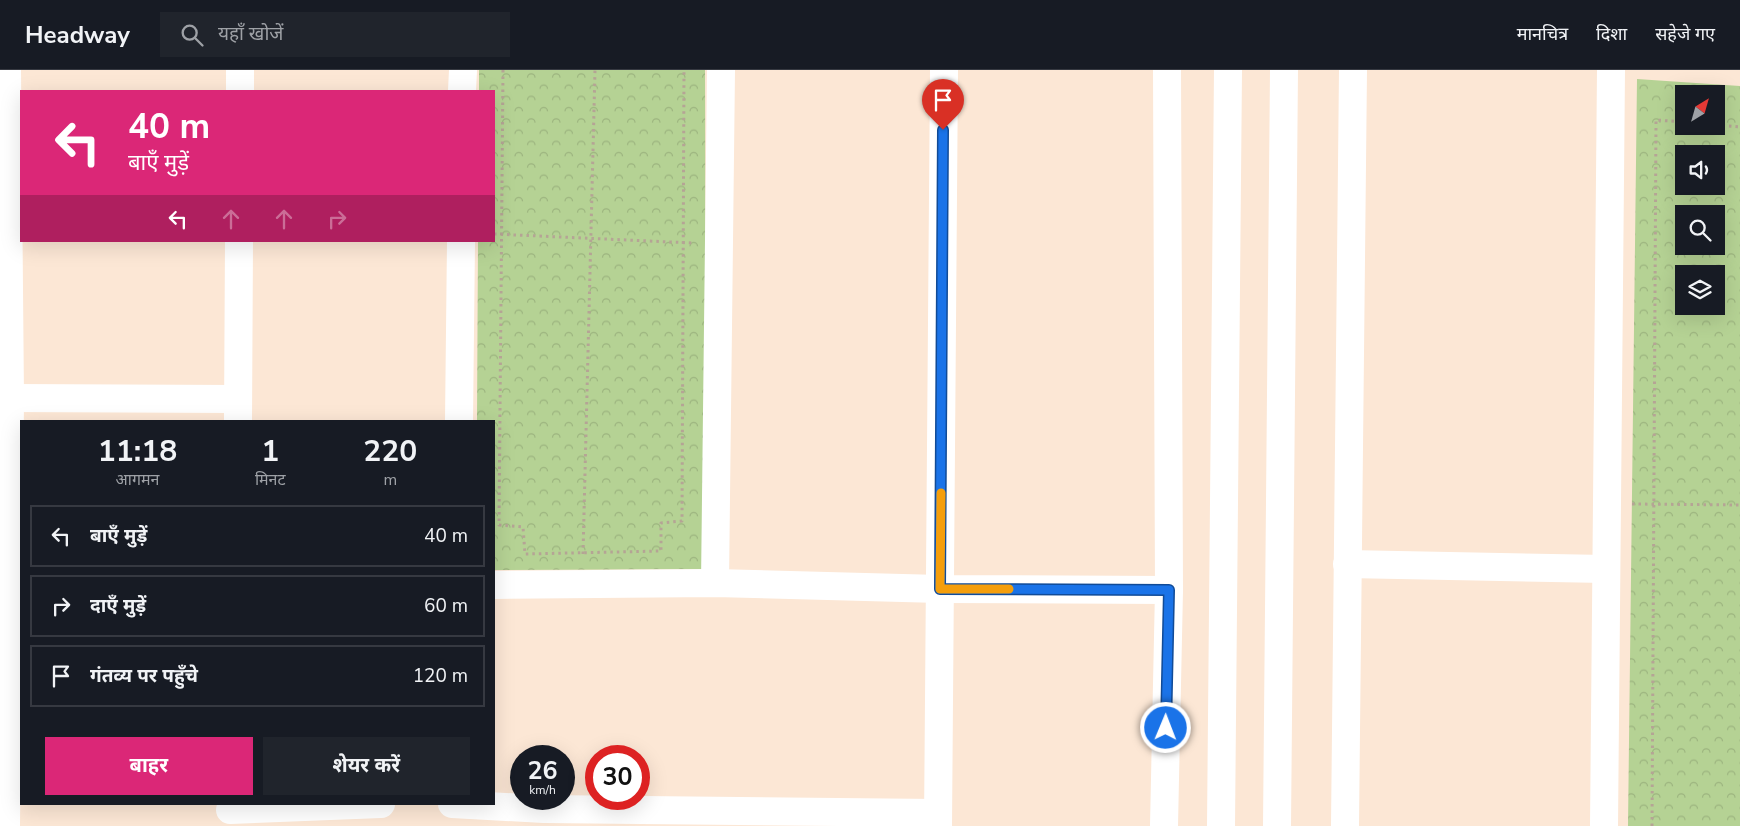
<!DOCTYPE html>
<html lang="hi">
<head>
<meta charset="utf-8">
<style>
  body { margin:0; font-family:"Nunito Sans","Noto Sans Devanagari",sans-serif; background:#20242c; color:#f1f3f6; height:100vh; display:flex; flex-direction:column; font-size:19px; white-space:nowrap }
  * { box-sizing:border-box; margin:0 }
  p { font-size:16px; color:#9ea1a6 }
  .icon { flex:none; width:28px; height:28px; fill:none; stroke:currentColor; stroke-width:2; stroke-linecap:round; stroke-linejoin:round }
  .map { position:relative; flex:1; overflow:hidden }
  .sheet { position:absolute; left:20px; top:350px; width:475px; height:385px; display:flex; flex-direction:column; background:#171b24; border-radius:0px; box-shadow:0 5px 20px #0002 }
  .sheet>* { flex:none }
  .hud { position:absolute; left:20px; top:20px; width:475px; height:152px; border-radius:0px; box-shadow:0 5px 20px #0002; background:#db2777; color:#fff; overflow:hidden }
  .needle { width:32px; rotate:37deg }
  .buttons { position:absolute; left:1675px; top:15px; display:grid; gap:10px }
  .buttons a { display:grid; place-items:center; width:50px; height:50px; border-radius:0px; background:#171b24; box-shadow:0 5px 20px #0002; font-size:25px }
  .speed { position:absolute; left:510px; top:675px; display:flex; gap:10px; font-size:25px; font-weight:700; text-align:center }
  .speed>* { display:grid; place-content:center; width:65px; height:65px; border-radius:50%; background:#171b24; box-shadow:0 5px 20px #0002; line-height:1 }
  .speed small { font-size:12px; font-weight:400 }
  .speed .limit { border:8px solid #d22; background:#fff; color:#111 }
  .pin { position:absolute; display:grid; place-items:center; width:42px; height:42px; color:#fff; margin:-51px -21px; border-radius:50% 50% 50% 0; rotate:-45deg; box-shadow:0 0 5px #0007 }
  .pin .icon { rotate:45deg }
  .me { position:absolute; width:55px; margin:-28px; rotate:1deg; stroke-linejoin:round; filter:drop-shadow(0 0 4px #0008) }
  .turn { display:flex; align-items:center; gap:18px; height:105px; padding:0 25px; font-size:22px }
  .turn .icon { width:65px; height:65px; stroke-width:2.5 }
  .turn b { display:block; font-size:35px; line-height:42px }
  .lanes { display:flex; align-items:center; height:48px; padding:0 25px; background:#0003; justify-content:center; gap:25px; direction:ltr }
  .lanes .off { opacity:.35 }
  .eta { display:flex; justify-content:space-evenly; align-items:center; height:85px; text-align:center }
  .eta b { font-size:30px; font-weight:700; line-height:35px }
  .cta { display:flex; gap:10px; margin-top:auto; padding:10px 25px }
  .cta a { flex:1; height:58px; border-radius:0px; background:#db2777; color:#fff; font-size:20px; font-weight:700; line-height:58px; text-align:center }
  .cta a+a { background:#20242c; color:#f1f3f6 }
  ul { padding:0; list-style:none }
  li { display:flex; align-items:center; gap:15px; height:62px; margin:0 10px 8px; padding:0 15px; border:2px solid #363941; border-radius:0px }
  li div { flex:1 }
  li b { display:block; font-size:19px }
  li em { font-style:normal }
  header { display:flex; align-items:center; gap:30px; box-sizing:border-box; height:70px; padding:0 25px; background:#171b24; border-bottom:1px solid #363941 }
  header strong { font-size:24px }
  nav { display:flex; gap:28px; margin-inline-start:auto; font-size:18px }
  .search { width:350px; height:45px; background:#20242c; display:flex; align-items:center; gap:12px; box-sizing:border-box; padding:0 18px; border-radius:0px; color:#9ea1a6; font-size:19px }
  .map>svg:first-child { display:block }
</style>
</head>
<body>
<header>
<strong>Headway</strong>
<div class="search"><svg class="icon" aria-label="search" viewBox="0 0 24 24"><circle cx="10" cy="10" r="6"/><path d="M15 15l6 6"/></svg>यहाँ खोजें</div>
<nav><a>मानचित्र</a><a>दिशा</a><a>सहेजे गए</a></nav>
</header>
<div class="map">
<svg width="1740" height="756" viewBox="0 0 1740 756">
  <defs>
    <pattern id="park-crowns" width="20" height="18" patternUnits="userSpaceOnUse" patternTransform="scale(1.25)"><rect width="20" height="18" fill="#b5d294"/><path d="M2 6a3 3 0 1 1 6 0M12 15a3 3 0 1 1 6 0" fill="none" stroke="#9cb47f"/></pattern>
  </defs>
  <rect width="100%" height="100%" fill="#fce7d5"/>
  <g fill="url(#park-crowns)" fill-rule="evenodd">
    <path d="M 479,0 L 705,0 L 706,499 L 494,500 L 494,351 L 477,351 L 478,171 L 494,171 L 494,21 L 479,21 Z"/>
    <path d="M 1637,9 L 1740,16 L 1740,756 L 1628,756 ZM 1684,24 L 1716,24 L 1716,56 L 1684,56 ZM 1684,84 L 1716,84 L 1716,116 L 1684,116 ZM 1684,144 L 1716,144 L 1716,176 L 1684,176 ZM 1684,204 L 1716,204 L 1716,236 L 1684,236 Z"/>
  </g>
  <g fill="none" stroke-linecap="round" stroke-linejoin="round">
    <g stroke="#b5a495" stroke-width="3" stroke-dasharray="2.5 4" stroke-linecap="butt">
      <path d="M 503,0 L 499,455 L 523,457 L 525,484 L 661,481 L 661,453 L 682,451 L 684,0"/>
      <path d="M 1716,55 L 1740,57"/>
      <path d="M 494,164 L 693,173"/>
      <path d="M 1632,434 L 1740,435"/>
      <path d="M 583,484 L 595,0"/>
      <path d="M 1652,756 L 1656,50 L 1684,52"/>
    </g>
    <g stroke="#fff" stroke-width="28">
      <path d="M 240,21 L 240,0"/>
      <path d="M 462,21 L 463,0"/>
      <path d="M 10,328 L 238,329"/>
      <path d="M 238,351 L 239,171"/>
      <path d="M 459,351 L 461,171"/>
      <path d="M 1347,494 L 1606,499"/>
      <path d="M 715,513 L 721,0"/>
      <path d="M 494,515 L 715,513 L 940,519 L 1169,520"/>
      <path d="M 452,734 L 544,739 L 938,743"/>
      <path d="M 230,740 L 381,734"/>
      <path d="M 6,756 L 10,328 L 7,0"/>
      <path d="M 938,756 L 944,0"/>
      <path d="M 1164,756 L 1169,520 L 1167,0"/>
      <path d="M 1221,756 L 1228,0"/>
      <path d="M 1277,756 L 1284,0"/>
      <path d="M 1345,756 L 1353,0"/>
      <path d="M 1604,756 L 1611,0"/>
    </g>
  </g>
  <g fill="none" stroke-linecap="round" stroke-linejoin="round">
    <defs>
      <path id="route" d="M 943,60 L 940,519 L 1169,520 L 1166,658"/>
    </defs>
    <use href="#route" stroke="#114b97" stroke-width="12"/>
    <use href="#route" stroke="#1a73e8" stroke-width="9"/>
    <path stroke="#f59e0b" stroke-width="9" d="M 941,423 L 940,519 L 1009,519"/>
  </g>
</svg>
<div class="buttons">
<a><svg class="needle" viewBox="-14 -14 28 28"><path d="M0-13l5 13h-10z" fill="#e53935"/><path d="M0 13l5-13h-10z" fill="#9ea1a6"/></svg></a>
<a><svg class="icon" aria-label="sound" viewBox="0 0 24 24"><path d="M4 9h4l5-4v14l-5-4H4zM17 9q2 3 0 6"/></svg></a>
<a><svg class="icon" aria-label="search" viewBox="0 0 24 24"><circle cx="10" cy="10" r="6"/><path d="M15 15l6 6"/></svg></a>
<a><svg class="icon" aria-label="layers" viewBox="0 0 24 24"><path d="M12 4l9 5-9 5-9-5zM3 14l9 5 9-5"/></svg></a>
</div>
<div class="speed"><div>26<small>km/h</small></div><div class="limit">30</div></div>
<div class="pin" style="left:943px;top:60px;background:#d93025"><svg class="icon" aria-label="arrive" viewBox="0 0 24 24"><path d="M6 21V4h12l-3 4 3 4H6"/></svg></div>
<svg class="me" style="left:1166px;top:658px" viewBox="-20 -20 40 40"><circle r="17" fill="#1a73e8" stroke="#fff" stroke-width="3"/><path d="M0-11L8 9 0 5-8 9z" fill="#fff"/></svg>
<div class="hud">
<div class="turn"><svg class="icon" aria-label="left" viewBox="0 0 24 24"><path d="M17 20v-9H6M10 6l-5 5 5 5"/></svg><div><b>40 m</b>बाएँ मुड़ें</div></div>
<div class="lanes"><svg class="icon" aria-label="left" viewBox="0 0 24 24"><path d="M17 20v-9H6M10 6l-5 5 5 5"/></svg><svg class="icon off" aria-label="ahead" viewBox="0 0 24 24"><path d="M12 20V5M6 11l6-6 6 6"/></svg><svg class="icon off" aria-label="ahead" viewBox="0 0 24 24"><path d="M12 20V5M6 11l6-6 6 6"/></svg><svg class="icon off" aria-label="right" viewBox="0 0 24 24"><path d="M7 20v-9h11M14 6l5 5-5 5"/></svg></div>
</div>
<section class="sheet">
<div class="eta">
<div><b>11:18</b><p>आगमन</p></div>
<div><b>1</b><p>मिनट</p></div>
<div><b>220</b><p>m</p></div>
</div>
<ul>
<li><svg class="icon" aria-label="left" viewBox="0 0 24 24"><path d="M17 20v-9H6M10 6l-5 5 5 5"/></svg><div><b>बाएँ मुड़ें</b></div><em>40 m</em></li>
<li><svg class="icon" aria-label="right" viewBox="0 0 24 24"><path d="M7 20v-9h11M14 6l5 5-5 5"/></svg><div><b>दाएँ मुड़ें</b></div><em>60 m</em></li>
<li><svg class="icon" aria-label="arrive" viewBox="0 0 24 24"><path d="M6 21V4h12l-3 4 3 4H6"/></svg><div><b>गंतव्य पर पहुँचे</b></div><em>120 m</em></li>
</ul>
<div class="cta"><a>बाहर</a><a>शेयर करें</a></div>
</section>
</div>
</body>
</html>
